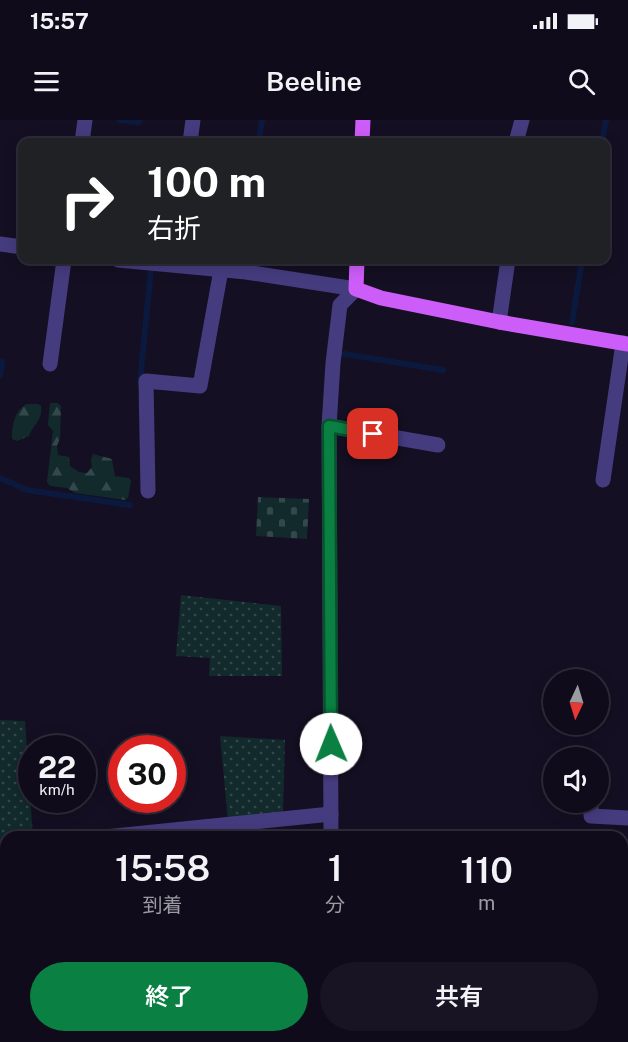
<!DOCTYPE html>
<html lang="ja">
<head>
<meta charset="utf-8">
<style>
  body { margin:0; font-family:"Public Sans","Noto Sans JP",sans-serif; background:#181423; color:#f1f3f6; height:100vh; display:flex; flex-direction:column; font-size:22px; white-space:nowrap }
  * { box-sizing:border-box; margin:0 }
  p { font-size:20px; color:#9b9ba2 }
  .icon { flex:none; width:33px; height:33px; fill:none; stroke:currentColor; stroke-width:2; stroke-linecap:round; stroke-linejoin:round }
  .map { position:relative; flex:1; overflow:hidden }
  .panel { position:absolute; left:0px; top:711px; width:628px; height:212px; display:flex; flex-direction:column; background:#0f0b1a; border-radius:18px 18px 0 0; box-shadow:0 3px 15px #0003,0 0 0 2px #2f2b39 }
  .panel>* { flex:none }
  .hud { position:absolute; left:18px; top:18px; width:592px; height:126px; border-radius:12px; box-shadow:0 3px 15px #0003,0 0 0 2px #2f2b39; background:#202124; color:#fff; overflow:hidden }
  .needle { width:39px; rotate:184deg }
  .buttons { position:absolute; left:543px; top:549px; display:grid; gap:12px }
  .buttons a { display:grid; place-items:center; width:66px; height:66px; border-radius:50%; background:#0f0b1a; box-shadow:0 3px 15px #0003,0 0 0 2px #2f2b39; font-size:30px }
  .speed { position:absolute; left:18px; top:615px; display:flex; gap:12px; font-size:30px; font-weight:700; text-align:center }
  .speed>* { display:grid; place-content:center; width:78px; height:78px; border-radius:50%; background:#0f0b1a; box-shadow:0 3px 15px #0003,0 0 0 2px #2f2b39; line-height:1 }
  .speed small { font-size:15px; font-weight:400 }
  .speed .limit { border:9px solid #d22; background:#fff; color:#111 }
  .pin { position:absolute; display:grid; place-items:center; width:51px; height:51px; color:#fff; margin:-26px; border-radius:12px; box-shadow:0 3px 9px #0006 }
  .me { position:absolute; width:66px; margin:-33px; rotate:359deg; stroke-linejoin:round; filter:drop-shadow(0 0 4px #0008) }
  .turn { display:flex; align-items:center; gap:21px; height:126px; padding:0 30px; font-size:27px }
  .turn .icon { width:78px; height:78px; stroke-width:2.5 }
  .turn b { display:block; font-size:42px; line-height:51px }
  .eta { display:flex; justify-content:space-evenly; align-items:center; height:102px; text-align:center }
  .eta b { font-size:36px; font-weight:600; line-height:42px }
  .primary-button { display:flex; gap:12px; margin-top:auto; padding:12px 30px }
  .primary-button a { flex:1; height:69px; border-radius:36px; background:#0b8043; color:#fff; font-size:24px; font-weight:600; line-height:69px; text-align:center }
  .primary-button a+a { background:#181423; color:#f1f3f6 }
  .status { display:flex; justify-content:space-between; align-items:center; height:42px; padding:0 30px; background:#0f0b1a; direction:ltr }
  .status svg { height:16px; fill:currentColor }
  header { display:flex; justify-content:space-between; align-items:center; height:78px; padding:0 30px; background:#0f0b1a; font-size:27px; font-weight:600 }
  .map>svg:first-child { display:block }
</style>
</head>
<body>
<div class="status"><b>15:57</b><svg viewBox="0 0 49 12"><path d="M0 12V9h3v3zM5 12V6h3v6zM10 12V3h3v9zM15 12V0h3v12zM26 1h20v11H26zM47 4h2v5h-2z"/></svg></div>
<header><svg class="icon" aria-label="menu" viewBox="0 0 24 24"><path d="M4 6h16M4 12h16M4 18h16"/></svg>Beeline<svg class="icon" aria-label="search" viewBox="0 0 24 24"><circle cx="10" cy="10" r="6"/><path d="M15 15l6 6"/></svg></header>
<div class="map">
<svg width="628" height="922" viewBox="0 0 628 922">
  <defs>
    <pattern id="grass-dots" width="8" height="8" patternUnits="userSpaceOnUse" patternTransform="scale(1.5)"><rect width="8" height="8" fill="#122a2c"/><path d="M2 2h.1M6 6h.1" fill="none" stroke="#34484c" stroke-width="1.8" stroke-linecap="round"/></pattern>
    <pattern id="forest-firs" width="22" height="20" patternUnits="userSpaceOnUse" patternTransform="scale(1.5)"><rect width="22" height="20" fill="#122a2c"/><path d="M5 1l3.5 6h-7zM16 11l3.5 6h-7z" fill="#34484c"/></pattern>
    <pattern id="cemetery-stones" width="16" height="16" patternUnits="userSpaceOnUse" patternTransform="scale(1.5)"><rect width="16" height="16" fill="#122a2c"/><path d="M2 7V4a2 2 0 0 1 4 0v3zM10 15v-3a2 2 0 0 1 4 0v3z" fill="#34484c"/></pattern>
  </defs>
  <rect width="100%" height="100%" fill="#140f22"/>
  <g fill="url(#grass-dots)">
    <path d="M 181,475 L 281,486 L 282,556 L 209,556 L 210,538 L 176,536 Z"/>
    <path d="M 0,600 L 25,601 L 33,717 L 6,717 L 6,725 L 0,726 Z"/>
    <path d="M 220,616 L 285,620 L 283,693 L 228,701 Z"/>
  </g>
  <g fill="url(#forest-firs)">
    <path d="M 50,283 L 58,283 L 61,286 L 60,318 L 57,326 L 58,335 L 69,337 L 70,346 L 79,352 L 87,353 L 92,347 L 91,340 L 93,334 L 112,339 L 115,356 L 129,358 L 131,361 L 128,378 L 125,380 L 75,373 L 67,368 L 50,366 L 47,362 L 53,311 L 48,305 Z"/>
    <path d="M 27,284 L 38,284 L 41,286 C 43,300 33,305 29,316 L 17,321 L 12,319 C 12,306 15,289 27,284 Z"/>
  </g>
  <path fill="url(#cemetery-stones)" d="M 258,377 L 309,379 L 307,419 L 256,416 Z"/>
  <g fill="none" stroke-linecap="round" stroke-linejoin="round">
    <g stroke="#0c193e" stroke-width="6">
      <path d="M 119,0 L 139,2 L 139,0"/>
      <path d="M 372,19 L 388,22"/>
      <path d="M 259,22 L 262,0"/>
      <path d="M 602,22 L 606,0"/>
      <path d="M 572,202 L 582,140"/>
      <path d="M 344,234 L 443,250"/>
      <path d="M 0,241 L 2,242 L 0,255"/>
      <path d="M 140,263 L 151,148"/>
      <path d="M 0,358 L 27,370 L 130,385"/>
    </g>
    <g stroke="#453c7f" stroke-width="15">
      <path d="M 82,22 L 85,0"/>
      <path d="M 190,22 L 193,0"/>
      <path d="M 516,22 L 522,0"/>
      <path d="M 0,124 L 22,127"/>
      <path d="M 118,140 L 246,152 L 356,169"/>
      <path d="M 499,202 L 508,140"/>
      <path d="M 50,244 L 64,140"/>
      <path d="M 329,306 L 438,325"/>
      <path d="M 603,360 L 623,223"/>
      <path d="M 148,371 L 146,261 L 200,266 L 221,150"/>
      <path d="M 591,682 L 591,696 L 628,698"/>
      <path d="M 105,717 L 331,694"/>
      <path d="M 331,717 L 329,306 L 333,243 L 340,185 L 356,169"/>
      <path d="M 0,728 L 6,728"/>
      <path d="M 622,905 L 628,905"/>
      <path d="M 101,916 L 101,922"/>
      <path d="M 315,922 L 362,916"/>
    </g>
    <g stroke="#cd5df8" stroke-width="15">
      <path d="M 362,22 L 363,0"/>
      <path d="M 357,140 L 356,169 L 381,178 L 499,202 L 628,224"/>
    </g>
  </g>
  <g fill="none" stroke-linecap="round" stroke-linejoin="round">
    <defs>
      <path id="route" d="M 331,624 L 329,306 L 373,314"/>
    </defs>
    <use href="#route" stroke="#07532c" stroke-width="15"/>
    <use href="#route" stroke="#0b8043" stroke-width="10"/>
  </g>
</svg>
<div class="buttons">
<a><svg class="needle" viewBox="-14 -14 28 28"><path d="M0-13l5 13h-10z" fill="#e53935"/><path d="M0 13l5-13h-10z" fill="#9b9ba2"/></svg></a>
<a><svg class="icon" aria-label="sound" viewBox="0 0 24 24"><path d="M4 9h4l5-4v14l-5-4H4zM17 9q2 3 0 6"/></svg></a>
</div>
<div class="speed"><div>22<small>km/h</small></div><div class="limit">30</div></div>
<div class="pin" style="left:373px;top:314px;background:#d93025"><svg class="icon" aria-label="arrive" viewBox="0 0 24 24"><path d="M6 21V4h12l-3 4 3 4H6"/></svg></div>
<svg class="me" style="left:331px;top:624px" viewBox="-20 -20 40 40"><circle r="19" fill="#fff"/><path d="M0-13L10 11 0 6-10 11z" fill="#0b8043"/></svg>
<div class="hud">
<div class="turn"><svg class="icon" aria-label="right" viewBox="0 0 24 24"><path d="M7 20v-9h11M14 6l5 5-5 5"/></svg><div><b>100 m</b>右折</div></div>
</div>
<section class="panel">
<div class="eta">
<div><b>15:58</b><p>到着</p></div>
<div><b>1</b><p>分</p></div>
<div><b>110</b><p>m</p></div>
</div>
<div class="primary-button"><a>終了</a><a>共有</a></div>
</section>
</div>
</body>
</html>
